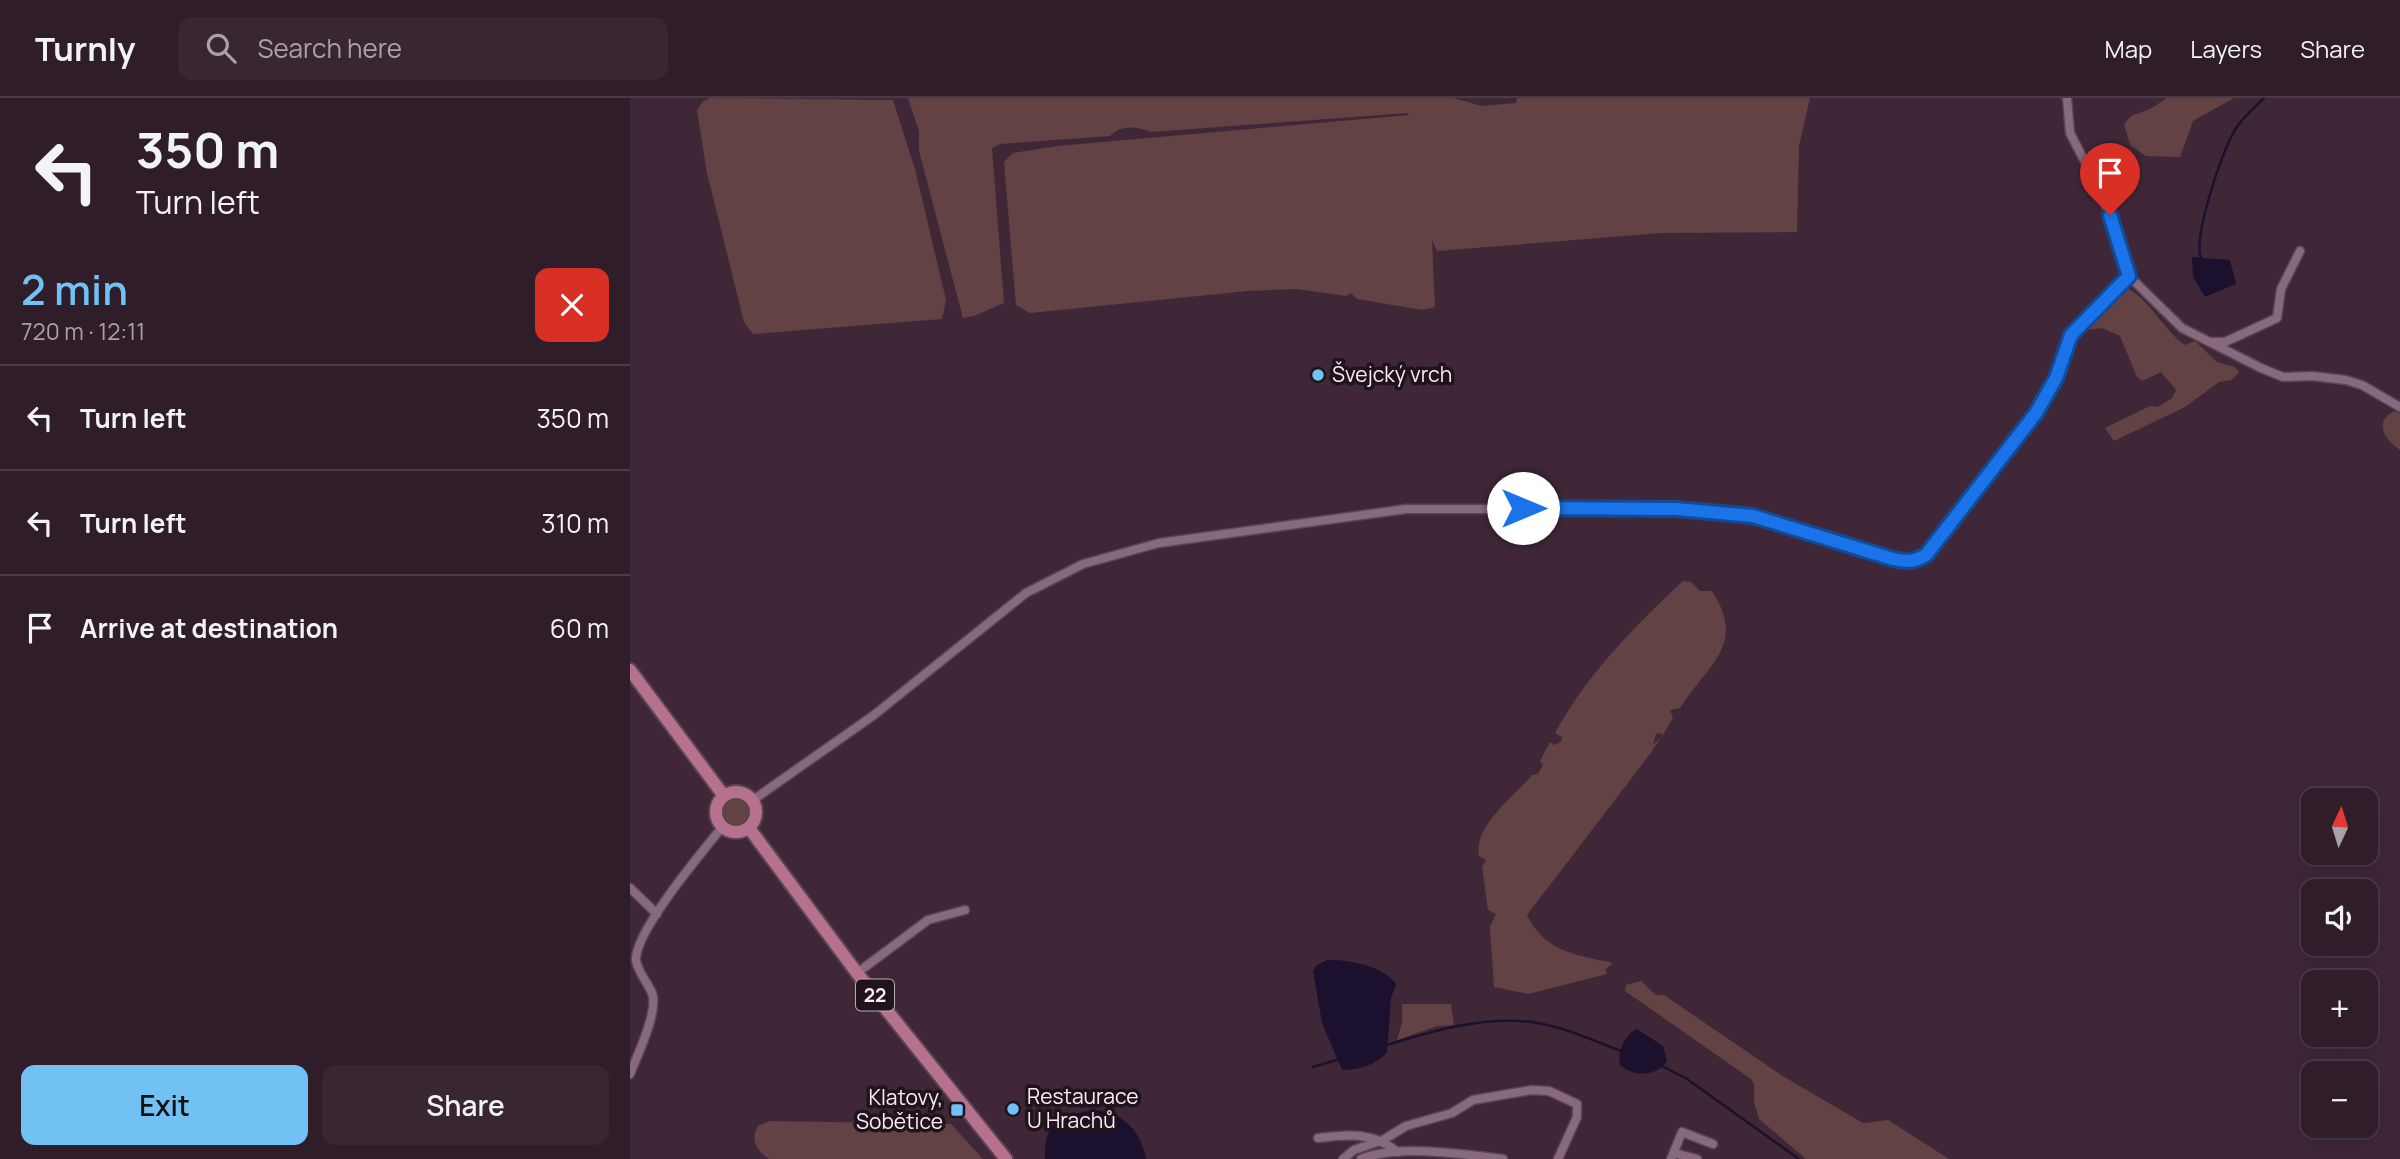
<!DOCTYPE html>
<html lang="en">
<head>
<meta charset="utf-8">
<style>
  body { margin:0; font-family:Manrope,sans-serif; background:#382632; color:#f1f3f6; height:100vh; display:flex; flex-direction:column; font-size:26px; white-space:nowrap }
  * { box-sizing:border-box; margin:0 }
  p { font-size:23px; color:#a8a2a8 }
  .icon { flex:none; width:38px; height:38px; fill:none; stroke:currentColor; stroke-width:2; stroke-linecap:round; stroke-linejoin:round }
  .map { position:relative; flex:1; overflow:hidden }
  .details { display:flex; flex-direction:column; background:#301d2a; width:630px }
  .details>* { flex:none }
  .guide { background:#301d2a; color:#f1f3f6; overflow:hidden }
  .needle { width:46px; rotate:4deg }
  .controls { position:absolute; left:1671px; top:690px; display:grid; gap:14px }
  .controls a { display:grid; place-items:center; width:77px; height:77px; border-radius:14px; background:#301d2a; box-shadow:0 4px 18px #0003,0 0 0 2px #4b3b47; font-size:35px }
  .pin { position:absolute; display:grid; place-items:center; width:60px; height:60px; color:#fff; margin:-72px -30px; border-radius:50% 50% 50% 0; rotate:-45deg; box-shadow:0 0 7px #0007 }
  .pin .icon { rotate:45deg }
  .me { position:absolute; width:77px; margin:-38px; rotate:90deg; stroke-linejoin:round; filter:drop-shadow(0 0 5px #0008) }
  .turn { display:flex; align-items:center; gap:24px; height:147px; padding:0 21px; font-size:32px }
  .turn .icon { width:91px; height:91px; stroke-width:2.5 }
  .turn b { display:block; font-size:49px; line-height:60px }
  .round { display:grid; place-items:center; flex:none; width:74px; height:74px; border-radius:14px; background:#382632 }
  .overview { display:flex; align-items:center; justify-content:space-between; height:119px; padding:0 21px }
  h1 { font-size:42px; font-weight:600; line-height:52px; color:#71c1f5 }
  .cta { display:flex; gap:14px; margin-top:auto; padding:14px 21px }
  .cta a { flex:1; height:80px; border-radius:14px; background:#71c1f5; color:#111; font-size:28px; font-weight:600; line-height:80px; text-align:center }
  .cta a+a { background:#382632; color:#f1f3f6 }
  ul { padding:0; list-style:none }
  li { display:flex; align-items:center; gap:21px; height:105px; padding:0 21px; border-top:2px solid #4b3b47 }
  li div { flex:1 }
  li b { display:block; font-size:26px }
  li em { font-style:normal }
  header { display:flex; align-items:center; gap:42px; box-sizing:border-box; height:98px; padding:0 35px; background:#301d2a; border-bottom:2px solid #4b3b47 }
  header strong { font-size:33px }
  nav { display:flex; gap:38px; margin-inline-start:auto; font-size:24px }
  .search { width:490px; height:63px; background:#382632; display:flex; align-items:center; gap:18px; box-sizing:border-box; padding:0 24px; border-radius:14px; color:#a8a2a8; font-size:26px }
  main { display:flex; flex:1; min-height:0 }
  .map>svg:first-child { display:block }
</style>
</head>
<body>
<header>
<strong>Turnly</strong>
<div class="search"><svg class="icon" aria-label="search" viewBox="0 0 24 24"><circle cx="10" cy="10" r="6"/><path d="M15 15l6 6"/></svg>Search here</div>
<nav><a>Map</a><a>Layers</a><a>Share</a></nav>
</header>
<main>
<section class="details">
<div class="guide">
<div class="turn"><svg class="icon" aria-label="left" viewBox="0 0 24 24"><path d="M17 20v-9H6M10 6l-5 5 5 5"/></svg><div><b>350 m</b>Turn left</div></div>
</div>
<div class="overview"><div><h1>2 min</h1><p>720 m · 12:11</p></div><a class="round" style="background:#d93025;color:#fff"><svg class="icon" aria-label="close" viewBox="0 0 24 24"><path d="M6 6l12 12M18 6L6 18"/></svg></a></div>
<ul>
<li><svg class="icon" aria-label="left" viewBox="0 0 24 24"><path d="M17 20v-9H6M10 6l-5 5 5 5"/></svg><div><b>Turn left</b></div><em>350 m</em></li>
<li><svg class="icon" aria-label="left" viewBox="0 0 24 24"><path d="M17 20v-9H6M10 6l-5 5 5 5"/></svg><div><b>Turn left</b></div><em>310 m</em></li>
<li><svg class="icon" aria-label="arrive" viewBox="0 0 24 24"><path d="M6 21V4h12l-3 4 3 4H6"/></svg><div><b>Arrive at destination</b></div><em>60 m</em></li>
</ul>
<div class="cta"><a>Exit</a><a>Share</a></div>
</section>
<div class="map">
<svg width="1770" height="1061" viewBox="0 0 1770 1061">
  <rect width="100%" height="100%" fill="#402738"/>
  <g fill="#624242">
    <path d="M 80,0 L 263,2 L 285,71 L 316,202 L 312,221 L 123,236 L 114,224 L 77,75 L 67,13 L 72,4 Z"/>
    <path d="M 278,0 L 823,0 L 852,8 L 886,5 L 887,0 L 1180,0 L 1169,48 L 1167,134 L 1032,135 L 807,153 L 802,142 L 805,209 L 792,212 L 727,201 L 721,195 L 716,198 L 667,191 L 618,193 L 400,215 L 386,207 L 374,64 L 383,55 L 428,48 L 779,17 L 778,15 L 521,34 C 507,29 492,26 480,38 L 370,46 L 362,50 L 374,205 L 344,218 L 333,220 L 289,53 L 289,33 Z"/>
    <path d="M 1537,0 L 1604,0 L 1563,23 L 1550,59 L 1516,58 L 1500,47 L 1494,26 L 1501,18 L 1520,11 Z"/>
    <path d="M 1495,190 C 1514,194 1535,234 1555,247 L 1565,243 L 1587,264 L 1605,269 L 1609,275 L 1601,282 L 1589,284 L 1555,309 L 1484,343 L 1475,330 L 1520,308 L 1528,309 L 1542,300 L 1546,292 L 1531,274 L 1512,283 L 1507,279 L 1490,238 L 1472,230 L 1451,233 Z"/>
    <path d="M 1764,313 L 1770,315 L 1770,352 C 1755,342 1743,324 1764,313 Z"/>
    <path d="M 1053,483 L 1061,484 L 1070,493 L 1082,493 C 1117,547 1078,566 1050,610 L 1040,612 L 1043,620 L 1032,638 L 1031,635 L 1026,636 L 1023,647 L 1031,639 L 1020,656 L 897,817 C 915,854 946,857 983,865 L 975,872 L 977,876 L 898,896 L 864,889 L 860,829 L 866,816 L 858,812 L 852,769 L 856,762 L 849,758 C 843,729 884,698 902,677 L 908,676 L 913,667 L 910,663 L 920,644 L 924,647 L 931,644 L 932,639 L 925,635 C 958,575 1003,530 1053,483 Z"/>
    <circle cx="106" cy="714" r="16"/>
    <path d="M 1011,883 L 1026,897 L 1034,897 L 1151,977 L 1233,1025 L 1258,1022 L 1319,1061 L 1176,1061 L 1129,1021 L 1124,1004 L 1124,986 L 1121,981 L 995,893 L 996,887 Z"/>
    <path d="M 772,906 L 821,906 L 824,927 L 807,928 L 767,942 L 772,925 Z"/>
    <path d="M 140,1023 L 321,1026 L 353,1061 L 139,1061 C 127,1053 120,1042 128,1028 Z"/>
  </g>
  <g fill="#1b102e">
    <path d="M 1562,159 L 1600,162 L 1606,186 L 1575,199 L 1563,179 Z"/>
    <path d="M 697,862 C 718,861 754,868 766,886 L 761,900 L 757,954 C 747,967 728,972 712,972 L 692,925 L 683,873 L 687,867 Z"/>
    <path d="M 1007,931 L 1033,948 L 1037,963 C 1027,979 1003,979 990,967 C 987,954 995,936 1007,931 Z"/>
    <path d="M 465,1012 C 492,1013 512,1035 516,1061 L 415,1061 C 413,1024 431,1017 465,1012 Z"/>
  </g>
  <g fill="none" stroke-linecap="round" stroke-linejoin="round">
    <g stroke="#1b102e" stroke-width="2.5">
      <path d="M 1572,162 C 1561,144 1592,52 1605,32 C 1612,20 1624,10 1634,0"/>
      <path d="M 757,947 C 802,933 853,918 901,924 C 933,928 964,943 994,954"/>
      <path d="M 1030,967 L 1057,981 L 1169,1061"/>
      <path d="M 683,969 L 710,961"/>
    </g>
    <defs>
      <g id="street">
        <path d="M 1499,178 L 1552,230 L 1631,270 L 1653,279 L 1682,278 L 1716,282 L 1732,287 L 1770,309"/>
        <path d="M 1582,244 L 1595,244 L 1647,220 L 1651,191 L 1670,153"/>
        <path d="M 123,702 L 244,617 L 396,495 L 453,466 L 529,445 L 776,411 L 1046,411 L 1123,418 L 1279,464 L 1296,458 L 1406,315 L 1426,280 L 1441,237 L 1499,178 L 1473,99 L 1440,35 L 1437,0"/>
        <path d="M 0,790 L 27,816"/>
        <path d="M 227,875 L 298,822 L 335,812"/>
        <path d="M 0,976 C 7,958 29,913 22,895 C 18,885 7,873 6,862 C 5,833 73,753 93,728"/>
        <path d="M 688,1040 C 719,1036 743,1034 768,1054"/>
        <path d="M 1044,1055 L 1067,1061"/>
        <path d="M 713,1061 L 724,1052 L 753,1042 L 776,1028 L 822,1015 L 843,1002 L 901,992 L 919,993 L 947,1006 L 947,1019 L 928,1061"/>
        <path d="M 731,1061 C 769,1046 832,1056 873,1061"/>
        <path d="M 1041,1061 L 1052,1034 L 1083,1046"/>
      </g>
      <g id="primary">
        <path d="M 0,572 L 94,698"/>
        <circle cx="106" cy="714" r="20"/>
        <path d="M 119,730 L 227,875 L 376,1061"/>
      </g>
    </defs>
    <use href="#street" stroke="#594452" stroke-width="11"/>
    <use href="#primary" stroke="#594452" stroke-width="16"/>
    <use href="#street" stroke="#876a7e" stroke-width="8"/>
    <use href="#primary" stroke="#b6718c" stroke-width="12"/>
  </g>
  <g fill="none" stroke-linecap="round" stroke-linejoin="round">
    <defs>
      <path id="route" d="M 893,410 L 1046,411 L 1123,418 L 1263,461 C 1276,464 1284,464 1296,457 L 1406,315 L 1426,280 L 1441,237 L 1499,178 L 1480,117"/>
    </defs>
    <use href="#route" stroke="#114b97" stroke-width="18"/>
    <use href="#route" stroke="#1a73e8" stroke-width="12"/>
  </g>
  <g fill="#71c1f5" stroke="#20141c" stroke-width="2.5">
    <circle cx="688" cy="277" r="7"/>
    <circle cx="383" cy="1011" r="7"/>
    <rect x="320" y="1005" width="14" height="14" rx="3.5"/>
  </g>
  <g text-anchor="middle" stroke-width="7" stroke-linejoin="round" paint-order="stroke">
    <rect fill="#20141c" stroke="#baaab4" stroke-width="2" x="226" y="881.5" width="38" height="31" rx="5"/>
    <g font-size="19" font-weight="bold" fill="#fcebf5">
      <text x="245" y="904">22</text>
    </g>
    <g font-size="21" fill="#fcebf5" stroke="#20141c" text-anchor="start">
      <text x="702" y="284">Švejcký vrch</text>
      <text x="397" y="1006">Restaurace<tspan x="397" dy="24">U Hrachů</tspan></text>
      <text x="313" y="1007" text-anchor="end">Klatovy,<tspan x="313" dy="24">Sobětice</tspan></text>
    </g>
  </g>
</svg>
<div class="controls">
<a><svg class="needle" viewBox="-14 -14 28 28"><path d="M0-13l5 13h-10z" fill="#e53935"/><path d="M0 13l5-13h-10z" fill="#a8a2a8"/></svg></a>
<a><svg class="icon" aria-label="sound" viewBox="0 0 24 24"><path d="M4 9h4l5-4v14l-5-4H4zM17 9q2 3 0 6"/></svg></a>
<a>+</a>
<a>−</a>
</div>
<div class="pin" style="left:1480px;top:117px;background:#d93025"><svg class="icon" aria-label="arrive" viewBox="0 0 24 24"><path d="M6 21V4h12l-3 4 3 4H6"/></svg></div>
<svg class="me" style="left:893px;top:410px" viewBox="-20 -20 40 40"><circle r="19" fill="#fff"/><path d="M0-13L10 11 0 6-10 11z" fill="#1a73e8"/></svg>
</div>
</main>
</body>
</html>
